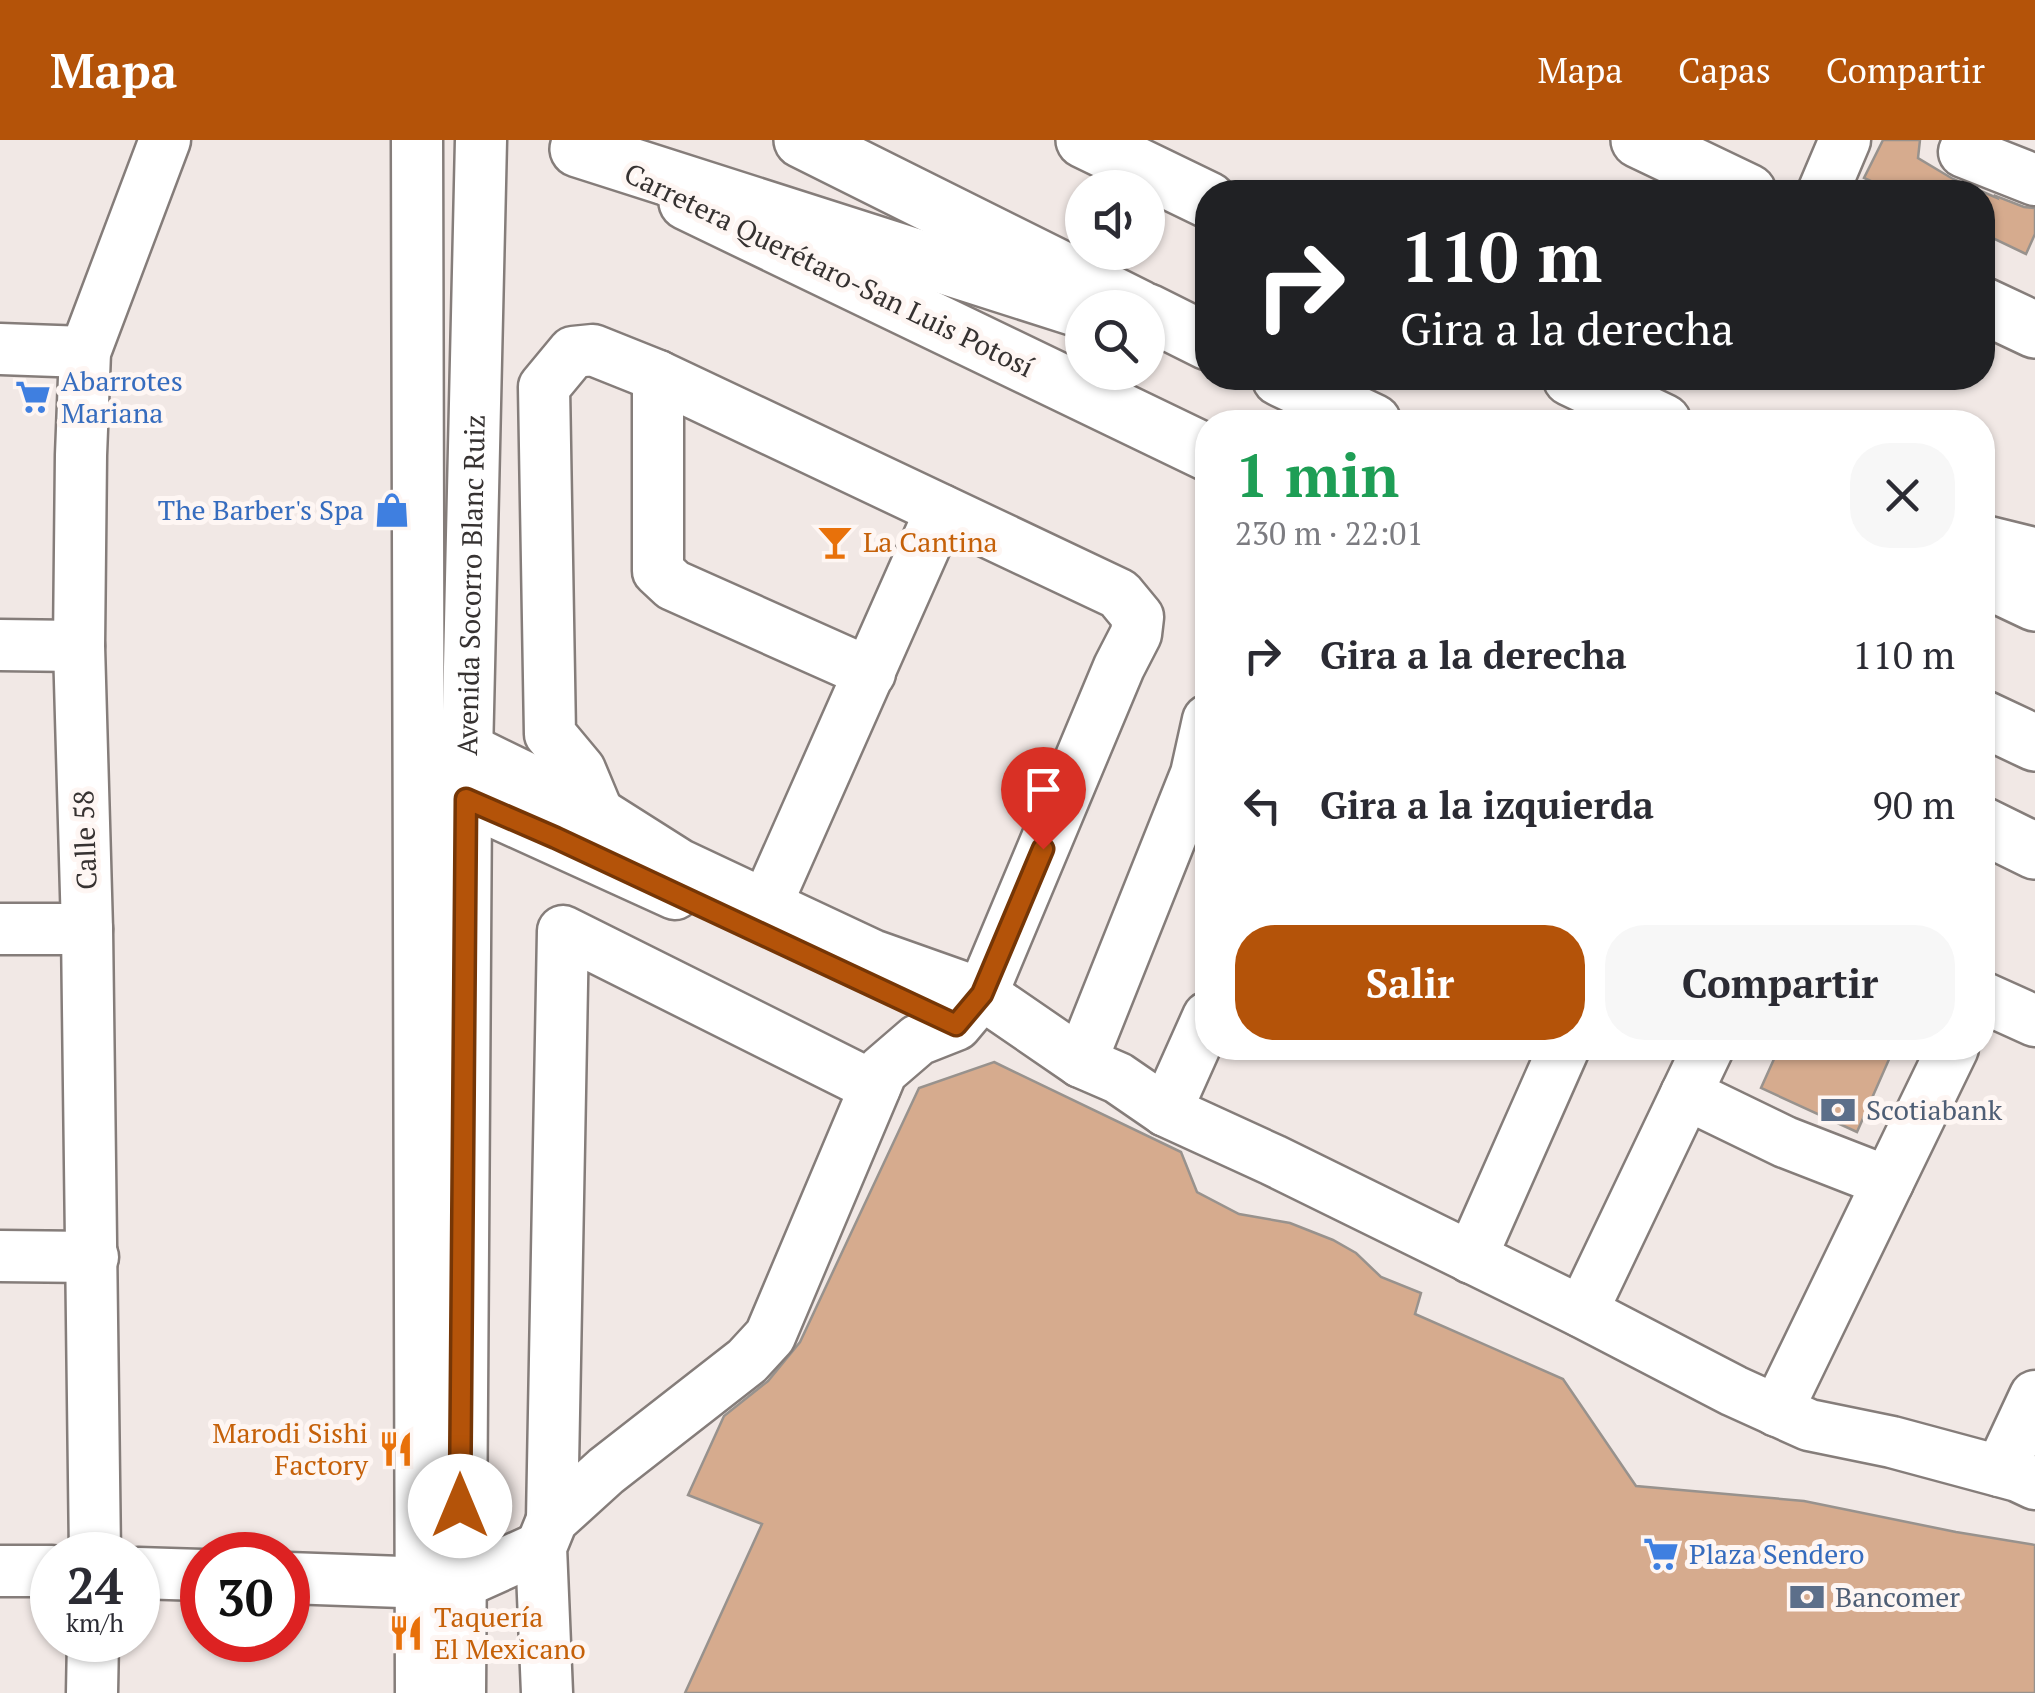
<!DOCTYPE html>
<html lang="es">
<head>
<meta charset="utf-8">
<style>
  body { margin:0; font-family:"PT Serif",serif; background:#f7f7f7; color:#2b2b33; height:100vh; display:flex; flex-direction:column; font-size:38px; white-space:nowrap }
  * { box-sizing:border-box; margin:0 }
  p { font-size:32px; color:#7c7c81 }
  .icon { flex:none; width:55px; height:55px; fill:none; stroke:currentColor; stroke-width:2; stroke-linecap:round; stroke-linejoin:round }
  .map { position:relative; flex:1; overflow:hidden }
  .drawer { position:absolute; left:1195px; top:270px; width:800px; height:650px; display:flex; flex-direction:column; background:#fff; border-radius:40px; box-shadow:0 2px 8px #0004 }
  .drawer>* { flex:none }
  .banner { position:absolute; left:1195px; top:40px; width:800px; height:210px; border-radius:40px; box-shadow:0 2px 8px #0004; background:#202124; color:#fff; overflow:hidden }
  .buttons { position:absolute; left:1065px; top:30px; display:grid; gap:20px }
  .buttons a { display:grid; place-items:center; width:100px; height:100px; border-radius:50%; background:#fff; box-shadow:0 2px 8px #0004; font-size:50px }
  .speed { position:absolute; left:30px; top:1392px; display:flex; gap:20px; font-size:50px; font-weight:700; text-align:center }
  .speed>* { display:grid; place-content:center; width:130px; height:130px; border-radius:50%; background:#fff; box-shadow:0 2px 8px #0004; line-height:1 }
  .speed small { font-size:25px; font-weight:400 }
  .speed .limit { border:15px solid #d22; background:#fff; color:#111 }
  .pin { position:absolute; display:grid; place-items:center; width:85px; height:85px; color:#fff; margin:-102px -42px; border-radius:50% 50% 50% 0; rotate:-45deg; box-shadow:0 0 10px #0007 }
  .pin .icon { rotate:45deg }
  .me { position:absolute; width:110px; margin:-55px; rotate:0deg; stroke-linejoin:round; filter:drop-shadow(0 0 8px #0008) }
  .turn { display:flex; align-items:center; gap:35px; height:210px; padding:0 40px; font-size:45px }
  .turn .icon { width:130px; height:130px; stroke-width:2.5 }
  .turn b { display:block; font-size:70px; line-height:85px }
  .round { display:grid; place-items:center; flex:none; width:105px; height:105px; border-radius:40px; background:#f7f7f7 }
  .summary { display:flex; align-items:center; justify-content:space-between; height:170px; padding:0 40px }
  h1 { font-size:60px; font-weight:800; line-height:75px; color:#1e9e55 }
  .button { display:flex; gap:20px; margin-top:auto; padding:20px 40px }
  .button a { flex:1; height:115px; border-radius:40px; background:#b45309; color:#fff; font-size:40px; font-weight:800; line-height:115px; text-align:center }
  .button a+a { background:#f7f7f7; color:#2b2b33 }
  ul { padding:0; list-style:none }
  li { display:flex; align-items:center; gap:30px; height:150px; padding:0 40px }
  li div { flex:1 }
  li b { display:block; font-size:38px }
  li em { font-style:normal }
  header { display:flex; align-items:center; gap:60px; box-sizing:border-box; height:140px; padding:0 50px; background:#b45309; color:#fff }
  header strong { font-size:48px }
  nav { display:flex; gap:55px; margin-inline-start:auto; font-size:35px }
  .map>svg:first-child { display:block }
</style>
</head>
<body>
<header>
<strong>Mapa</strong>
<nav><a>Mapa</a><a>Capas</a><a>Compartir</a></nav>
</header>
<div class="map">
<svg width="2035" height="1553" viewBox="0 0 2035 1553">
  <rect width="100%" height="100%" fill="#f1e8e5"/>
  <g fill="#d6ab8e" stroke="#98928d" stroke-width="2.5">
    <path d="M 1883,0 L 1920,0 L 1918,18 L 1953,39 L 1997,58 L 1996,56 L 2024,67 L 2035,68 L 2035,94 L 2026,114 L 1982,93 L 1982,52 L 1895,52 L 1864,38 Z"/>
    <path d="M 1779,908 L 1894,908 L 1857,992 L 1761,948 Z"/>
    <path d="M 994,922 L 1181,1012 L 1197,1052 L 1239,1074 L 1290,1083 L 1333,1100 L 1356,1113 L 1381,1137 L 1421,1153 L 1415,1174 L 1563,1239 L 1636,1346 L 1804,1361 L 1956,1392 L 2035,1405 L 2035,1553 L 685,1553 L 762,1384 L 688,1355 L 724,1276 L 768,1241 L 800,1202 L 919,948 Z"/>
  </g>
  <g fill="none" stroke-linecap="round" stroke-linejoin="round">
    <defs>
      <g id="minor">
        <path d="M 417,0 L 421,1553"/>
        <path d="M 1970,0 L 1964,12 L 2035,40"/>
        <path d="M 1823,52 L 1845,0"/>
        <path d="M 0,209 L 85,212"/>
        <path d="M 658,236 L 658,431 L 673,445 L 870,533"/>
        <path d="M 0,505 L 79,506"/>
        <path d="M 467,609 L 598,673 L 680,725 L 872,815 L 982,854 L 1081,922 L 1118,938 L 1166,971 L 1273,1020 L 1582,1172 L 1734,1251 L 1809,1285 L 1892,1302 L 2018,1336 L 2035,1344"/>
        <path d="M 466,659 L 675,754"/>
        <path d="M 766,765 L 941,370"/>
        <path d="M 0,789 L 87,789"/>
        <path d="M 1982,857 L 2035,881"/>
        <path d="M 1081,922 L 1196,634 L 1208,580"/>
        <path d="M 1686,954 L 1785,1002 L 1888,1042"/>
        <path d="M 1166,971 L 1208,877"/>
        <path d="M 0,1116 L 93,1117"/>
        <path d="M 1471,1118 L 1564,908"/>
        <path d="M 1582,1172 L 1708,908"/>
        <path d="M 1777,1271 L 1953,908"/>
        <path d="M 2000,1331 L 2035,1256"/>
        <path d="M 552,1380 L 563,791 L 875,947"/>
        <path d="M 95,1415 L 87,789 L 79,506 L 81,315 L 85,212 L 165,0"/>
        <path d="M 0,1431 L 52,1431"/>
        <path d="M 138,1433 L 202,1435"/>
        <path d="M 288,1438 L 459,1444 L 541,1407"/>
        <path d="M 92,1553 L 93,1500"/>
        <path id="s1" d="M 460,1553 L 466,659 L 481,0"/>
        <path d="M 547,1553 L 541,1407 L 552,1380 L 606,1331 L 747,1221 L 770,1196 L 882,931 L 918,900 L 956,885 L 982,854 L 1119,527 L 1136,494 L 1138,477 L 1119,454 L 658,236 L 593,210 L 573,212 L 544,247 L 550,594 L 580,630 L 598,673"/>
      </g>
      <g id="major">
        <path d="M 1639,0 L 1748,52"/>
        <path d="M 687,62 L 1208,313"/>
        <path d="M 1982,165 L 2035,190"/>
        <path d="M 1982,685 L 2035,711"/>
      </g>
      <g id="highway">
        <path d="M 802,0 L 1139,168"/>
        <path d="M 1084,0 L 1208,60"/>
        <path d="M 578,9 L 1082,170"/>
        <path d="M 1148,172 L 1208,202"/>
        <path d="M 1280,238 L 1373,282"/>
        <path d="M 1571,238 L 1663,282"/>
        <path d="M 1982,403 L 2035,416"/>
        <path d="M 1982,438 L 2035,463"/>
        <path d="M 1982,578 L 2035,603"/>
      </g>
    </defs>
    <use href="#minor" stroke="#857d7a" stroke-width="55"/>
    <use href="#major" stroke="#857d7a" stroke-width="60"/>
    <use href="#highway" stroke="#857d7a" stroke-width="60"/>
    <use href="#minor" stroke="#fff" stroke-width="50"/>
    <use href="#major" stroke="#fff" stroke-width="55"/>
    <use href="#highway" stroke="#fff" stroke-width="55"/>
  </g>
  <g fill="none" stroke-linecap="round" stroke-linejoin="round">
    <defs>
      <path id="route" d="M 460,1366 L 466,659 L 556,698 L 956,885 L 982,854 L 1043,709"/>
    </defs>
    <use href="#route" stroke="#753606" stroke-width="25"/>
    <use href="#route" stroke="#b45309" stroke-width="18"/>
  </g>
  <defs>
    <symbol id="supermarket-bare" viewBox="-9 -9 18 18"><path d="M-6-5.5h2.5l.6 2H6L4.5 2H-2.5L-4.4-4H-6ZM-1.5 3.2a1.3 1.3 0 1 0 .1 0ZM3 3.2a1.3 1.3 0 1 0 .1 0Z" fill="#3f7fe0" stroke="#fef6f3" stroke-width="2.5" paint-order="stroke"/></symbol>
    <symbol id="shop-bare" viewBox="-9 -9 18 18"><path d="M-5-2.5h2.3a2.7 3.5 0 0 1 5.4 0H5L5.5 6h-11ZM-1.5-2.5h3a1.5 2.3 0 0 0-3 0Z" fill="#3f7fe0" stroke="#fef6f3" stroke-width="2.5" paint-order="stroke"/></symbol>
    <symbol id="bar-bare" viewBox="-9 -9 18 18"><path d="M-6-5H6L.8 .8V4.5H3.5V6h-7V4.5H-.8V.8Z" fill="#e8710a" stroke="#fef6f3" stroke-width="2.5" paint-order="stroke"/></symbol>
    <symbol id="bank-bare" viewBox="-9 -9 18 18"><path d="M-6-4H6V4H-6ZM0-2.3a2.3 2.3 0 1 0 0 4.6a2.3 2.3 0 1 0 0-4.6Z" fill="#5c6f8a" stroke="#fef6f3" stroke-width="2.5" paint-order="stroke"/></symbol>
    <symbol id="restaurant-bare" viewBox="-9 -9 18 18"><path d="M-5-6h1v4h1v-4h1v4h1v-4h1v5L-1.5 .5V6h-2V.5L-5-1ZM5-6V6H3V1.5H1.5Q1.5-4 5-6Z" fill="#e8710a" stroke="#fef6f3" stroke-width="2.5" paint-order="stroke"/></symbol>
  </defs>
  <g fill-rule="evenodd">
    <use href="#supermarket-bare" x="8" y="232" width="50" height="50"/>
    <use href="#shop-bare" x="367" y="345" width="50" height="50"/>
    <use href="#bar-bare" x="810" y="377" width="50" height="50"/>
    <use href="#bank-bare" x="1813" y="945" width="50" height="50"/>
    <use href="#restaurant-bare" x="371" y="1284" width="50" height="50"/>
    <use href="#supermarket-bare" x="1636" y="1389" width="50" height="50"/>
    <use href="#bank-bare" x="1782" y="1432" width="50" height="50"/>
    <use href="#restaurant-bare" x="381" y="1468" width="50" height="50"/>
  </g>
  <g text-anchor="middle" stroke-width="10" stroke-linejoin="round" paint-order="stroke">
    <g font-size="28" fill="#363231" stroke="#fef6f3">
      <text transform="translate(829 130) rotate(26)" y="10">Carretera Querétaro-San Luis Potosí</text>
      <text dy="10" stroke="none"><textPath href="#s1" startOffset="1108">Avenida Socorro Blanc Ruiz</textPath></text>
      <text transform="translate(85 700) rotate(-92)" y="10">Calle 58</text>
    </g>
    <g font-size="28" fill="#366cbe" stroke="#fef6f3" text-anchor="start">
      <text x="61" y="251">Abarrotes<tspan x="61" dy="32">Mariana</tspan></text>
      <text x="364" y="380" text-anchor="end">The Barber's Spa</text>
      <text x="1689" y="1424">Plaza Sendero</text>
    </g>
    <g font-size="28" fill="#c56008" stroke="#fef6f3" text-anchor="start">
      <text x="863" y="412">La Cantina</text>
      <text x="368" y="1303" text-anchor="end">Marodi Sishi<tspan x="368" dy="32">Factory</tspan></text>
      <text x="434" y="1487">Taquería<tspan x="434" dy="32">El Mexicano</tspan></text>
    </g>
    <g font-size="28" fill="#4e5e75" stroke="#fef6f3" text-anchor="start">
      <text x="1866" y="980">Scotiabank</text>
      <text x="1835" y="1467">Bancomer</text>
    </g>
  </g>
</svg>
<div class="buttons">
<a><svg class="icon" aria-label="sound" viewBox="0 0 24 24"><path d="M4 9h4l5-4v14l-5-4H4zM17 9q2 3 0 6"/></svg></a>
<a><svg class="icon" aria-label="search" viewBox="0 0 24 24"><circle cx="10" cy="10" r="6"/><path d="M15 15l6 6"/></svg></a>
</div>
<div class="speed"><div>24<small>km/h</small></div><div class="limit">30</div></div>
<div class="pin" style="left:1043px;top:709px;background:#d93025"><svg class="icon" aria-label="arrive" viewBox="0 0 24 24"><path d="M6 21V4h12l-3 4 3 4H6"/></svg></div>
<svg class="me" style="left:460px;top:1366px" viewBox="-20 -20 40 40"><circle r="19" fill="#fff"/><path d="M0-13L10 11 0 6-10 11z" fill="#b45309"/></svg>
<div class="banner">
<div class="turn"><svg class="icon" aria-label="right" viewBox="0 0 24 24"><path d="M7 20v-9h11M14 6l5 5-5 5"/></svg><div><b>110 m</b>Gira a la derecha</div></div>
</div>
<section class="drawer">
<div class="summary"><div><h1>1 min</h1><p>230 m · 22:01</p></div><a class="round"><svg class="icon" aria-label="close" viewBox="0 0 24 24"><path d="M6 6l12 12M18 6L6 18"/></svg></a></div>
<ul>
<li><svg class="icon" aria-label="right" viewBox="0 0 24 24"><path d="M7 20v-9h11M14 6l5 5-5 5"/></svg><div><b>Gira a la derecha</b></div><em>110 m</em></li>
<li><svg class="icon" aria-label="left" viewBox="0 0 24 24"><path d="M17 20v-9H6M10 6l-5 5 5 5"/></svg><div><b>Gira a la izquierda</b></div><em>90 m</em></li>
</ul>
<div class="button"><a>Salir</a><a>Compartir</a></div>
</section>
</div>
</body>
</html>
